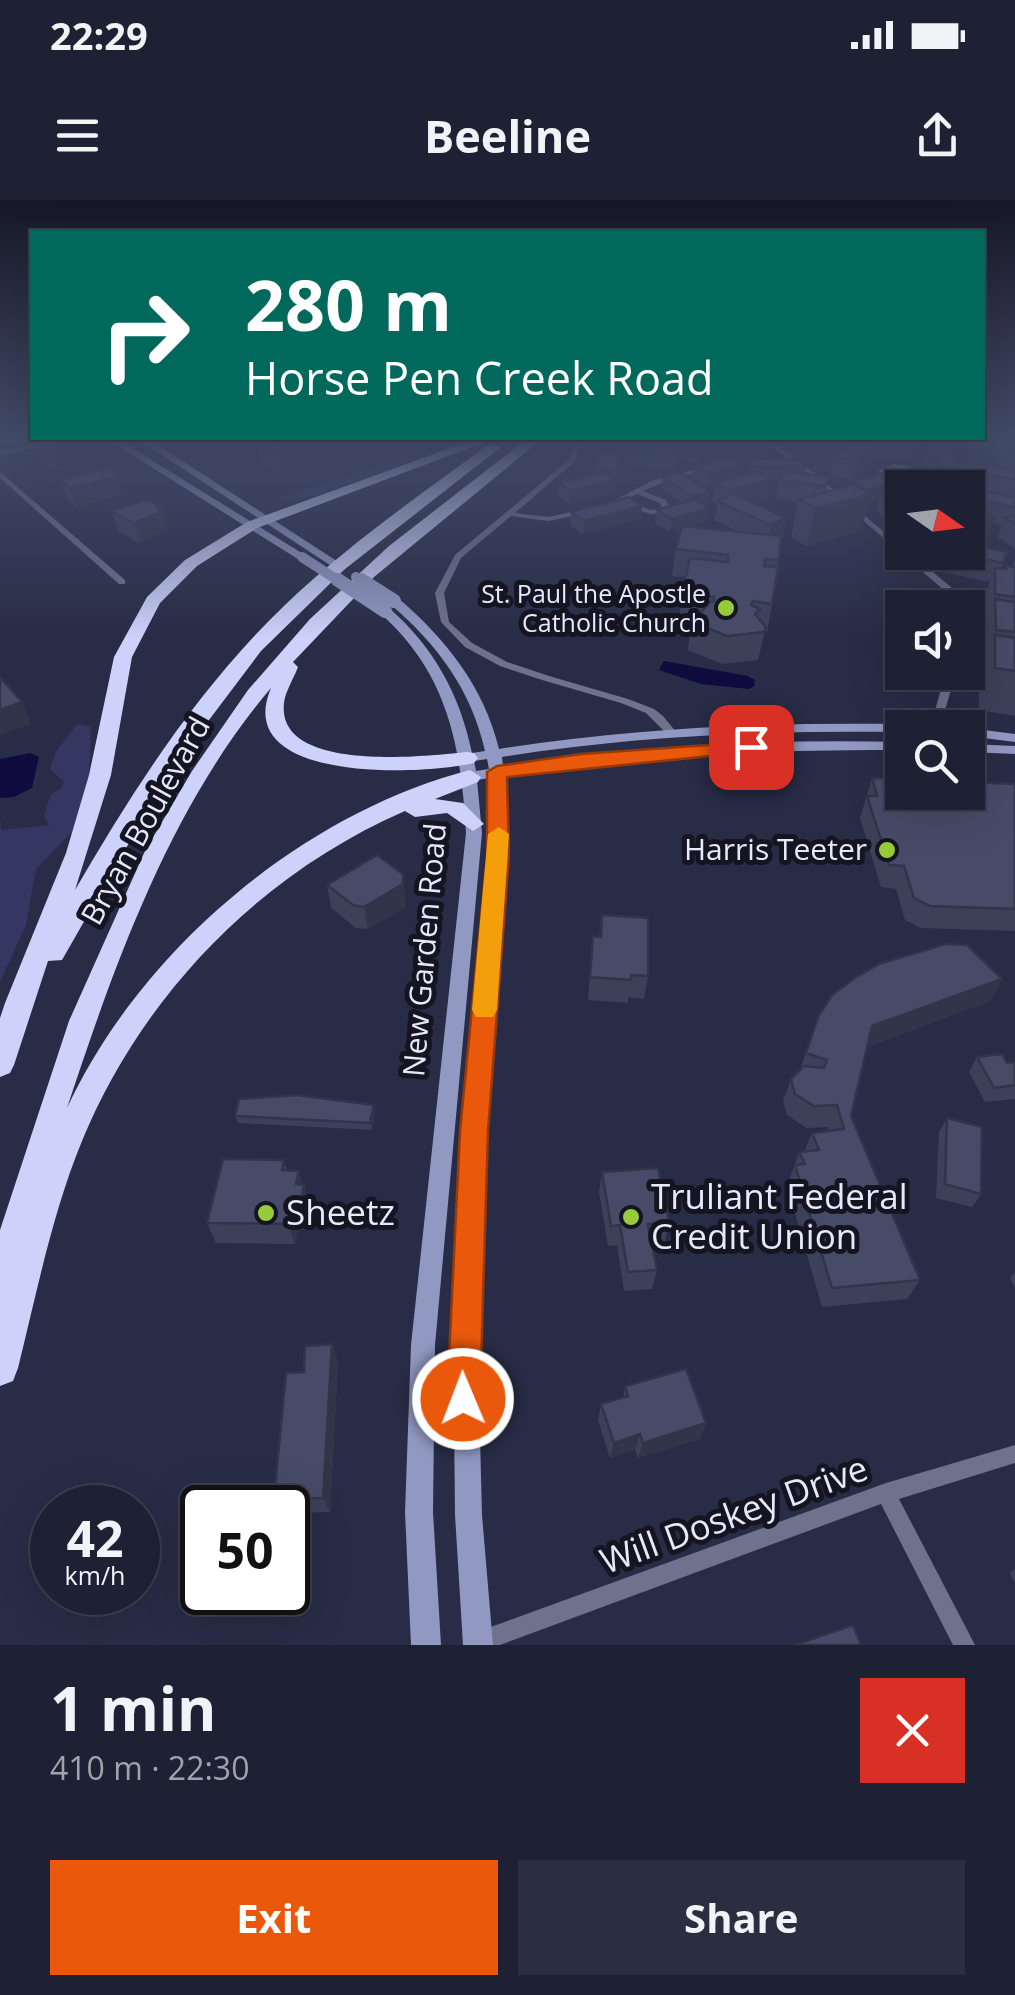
<!DOCTYPE html>
<html lang="en">
<head>
<meta charset="utf-8">
<style>
  body { margin:0; font-family:"Open Sans",sans-serif; background:#2b2e40; color:#f1f3f6; height:100vh; display:flex; flex-direction:column; font-size:38px; white-space:nowrap }
  * { box-sizing:border-box; margin:0 }
  p { font-size:32px; color:#a1a3ac }
  .icon { flex:none; width:55px; height:55px; fill:none; stroke:currentColor; stroke-width:2; stroke-linecap:round; stroke-linejoin:round }
  .map { position:relative; height:1445px; overflow:hidden }
  .side { display:flex; flex-direction:column; background:#1e2134; flex:1 }
  .side>* { flex:none }
  .guide { position:absolute; left:30px; top:30px; width:955px; height:210px; border-radius:0px; box-shadow:0 10px 40px #0002,0 0 0 2px #3c3e4f; background:#00695c; color:#fff; overflow:hidden }
  .needle { width:65px; rotate:104deg }
  .controls { position:absolute; left:885px; top:270px; display:grid; gap:20px }
  .controls a { display:grid; place-items:center; width:100px; height:100px; border-radius:0px; background:#1e2134; box-shadow:0 10px 40px #0002,0 0 0 2px #3c3e4f; font-size:50px }
  .speed { position:absolute; left:30px; top:1285px; display:flex; gap:20px; font-size:50px; font-weight:700; text-align:center }
  .speed>* { display:grid; place-content:center; width:130px; height:130px; border-radius:50%; background:#1e2134; box-shadow:0 10px 40px #0002,0 0 0 2px #3c3e4f; line-height:1 }
  .speed small { font-size:25px; font-weight:400 }
  .speed .limit { border:5px solid #111; border-radius:15px; background:#fff; color:#111 }
  .pin { position:absolute; display:grid; place-items:center; width:85px; height:85px; color:#fff; margin:-42px; border-radius:20px; box-shadow:0 5px 15px #0006 }
  .me { position:absolute; width:110px; margin:-55px; rotate:359deg; stroke-linejoin:round; filter:drop-shadow(0 0 8px #0008) }
  .turn { display:flex; align-items:center; gap:35px; height:210px; padding:0 50px; font-size:45px }
  .turn .icon { width:130px; height:130px; stroke-width:2.5 }
  .turn b { display:block; font-size:70px; line-height:85px }
  .round { display:grid; place-items:center; flex:none; width:105px; height:105px; border-radius:0px; background:#2b2e40 }
  .overview { display:flex; align-items:center; justify-content:space-between; height:170px; padding:0 50px }
  h1 { font-size:60px; font-weight:700; line-height:75px }
  .action { display:flex; gap:20px; margin-top:auto; padding:20px 50px }
  .action a { flex:1; height:115px; border-radius:0px; background:#ea580c; color:#fff; font-size:40px; font-weight:700; line-height:115px; text-align:center }
  .action a+a { background:#2b2e40; color:#f1f3f6 }
  .status { display:flex; justify-content:space-between; align-items:center; height:70px; padding:0 50px; background:#1e2134; direction:ltr }
  .status svg { height:28px; fill:currentColor }
  header { display:flex; justify-content:space-between; align-items:center; height:130px; padding:0 50px; background:#1e2134; font-size:45px; font-weight:700 }
  .map>svg:first-child { display:block }
</style>
</head>
<body>
<div class="status"><b>22:29</b><svg viewBox="0 0 49 12"><path d="M0 12V9h3v3zM5 12V6h3v6zM10 12V3h3v9zM15 12V0h3v12zM26 1h20v11H26zM47 4h2v5h-2z"/></svg></div>
<header><svg class="icon" aria-label="menu" viewBox="0 0 24 24"><path d="M4 6h16M4 12h16M4 18h16"/></svg>Beeline<svg class="icon" aria-label="share" viewBox="0 0 24 24"><path d="M12 15V3M7 8l5-5 5 5M5 13v7h14v-7"/></svg></header>
<div class="map">
<svg width="1015" height="1445" viewBox="0 0 1015 1445">
  <rect width="100%" height="100%" fill="#282c46"/>
  <g fill="#333762">
    <path d="M 440,238 L 473,238 L 447,251 L 311,296 L 273,301 L 393,261 Z"/>
    <path d="M 77,524 L 91,527 L 89,576 L 72,632 L 36,669 L 26,725 L 0,782 L 0,616 L 1,630 L 49,625 L 44,615 L 51,594 L 61,589 L 64,582 L 50,569 L 55,553 Z"/>
  </g>
  <g fill="#0f0b3e">
    <path d="M 664,461 L 748,476 L 755,480 L 754,486 L 749,489 L 701,484 L 659,470 Z"/>
    <path d="M 30,553 L 39,557 L 32,588 L 14,597 L 0,598 L 0,559 Z"/>
  </g>
  <g fill="none" stroke-linecap="round" stroke-linejoin="round">
    <g fill="#6e728c" fill-rule="evenodd">
      <path d="M 38,238 L 39,239 L 36,241 L 0,244 L 0,240 Z"/>
      <path d="M 68,238 L 79,238 L 0,255 L 0,251 Z"/>
      <path d="M 584,238 L 590,238 L 580,248 L 575,261 L 515,313 L 548,317 L 585,309 L 589,311 L 588,313 L 548,321 L 511,316 L 461,358 L 444,393 L 449,422 L 472,443 L 507,462 L 549,476 L 628,499 L 654,509 L 663,516 L 677,533 L 676,535 L 668,535 L 646,513 L 621,503 L 542,480 L 500,466 L 465,447 L 441,422 L 435,393 L 455,355 L 570,259 L 574,247 Z"/>
      <path d="M 760,238 L 767,238 L 802,263 L 902,347 L 902,352 L 909,352 L 952,388 L 962,408 L 953,408 L 945,391 L 815,279 Z"/>
      <path d="M 894,264 L 909,266 L 918,270 L 916,288 L 909,286 L 911,273 C 900,265 893,269 881,273 L 877,271 Z"/>
      <path d="M 707,266 L 711,268 L 709,269 L 657,285 L 643,291 L 666,300 L 671,310 L 670,312 L 651,314 L 624,306 L 623,304 L 627,302 L 651,310 L 662,308 L 660,303 L 637,294 L 613,307 L 606,305 L 651,281 Z"/>
      <path d="M 0,272 L 125,380 L 125,384 L 119,384 L 0,278 Z"/>
      <path d="M 946,472 L 956,472 L 940,528 L 930,528 Z"/>
      <path d="M 1015,1245 L 1015,1263 L 899,1299 L 975,1445 L 953,1445 L 881,1304 L 500,1445 L 471,1445 L 469,1442 L 473,1435 L 480,1431 L 886,1283 Z"/>
    </g>
    <g fill="#9198c2" fill-rule="evenodd">
      <path d="M 105,238 L 116,238 L 308,357 L 298,359 Z"/>
      <path d="M 136,238 L 147,238 L 346,367 L 336,369 Z"/>
      <path d="M 390,398 L 398,398 C 446,439 484,487 499,549 C 633,528 767,522 902,524 L 909,528 L 902,528 L 902,532 C 768,530 634,536 502,557 L 503,567 C 635,545 769,539 902,542 L 902,550 C 769,550 636,554 505,576 L 506,655 L 481,990 L 477,1120 L 482,1315 L 493,1445 L 463,1445 L 455,1315 L 453,1120 L 459,990 L 490,655 L 490,578 L 477,580 L 482,633 L 435,1145 L 433,1312 L 441,1445 L 411,1445 L 405,1312 L 411,1145 L 466,633 C 461,546 448,474 381,414 L 381,408 L 389,408 C 434,447 460,495 472,553 L 485,551 C 471,489 437,444 390,404 ZM 487,559 L 489,569 L 476,571 L 474,561 Z"/>
      <path d="M 968,528 L 1015,534 L 1015,542 L 968,536 Z"/>
      <path d="M 968,544 L 1015,546 L 1015,554 L 968,552 Z"/>
    </g>
    <g fill="#ccd2fa" fill-rule="evenodd">
      <path d="M 478,238 L 496,238 L 257,328 L 197,366 L 160,403 L 132,457 L 111,575 L 75,690 C 134,588 200,486 286,404 C 349,344 420,295 489,244 L 501,247 L 345,369 L 261,451 L 169,573 L 62,760 L 48,761 L 14,865 L 10,873 L 0,877 L 0,818 L 5,803 L 66,653 L 89,575 L 114,457 L 147,397 L 185,360 L 247,322 Z"/>
      <path d="M 528,238 L 543,238 L 374,377 L 293,462 L 298,467 C 294,478 285,492 284,503 C 276,574 427,556 467,552 L 474,553 L 478,558 L 474,563 C 424,575 230,584 271,488 C 170,607 115,763 67,908 C 140,751 301,614 470,570 L 481,577 L 478,582 L 435,599 L 463,603 L 484,624 L 473,631 L 447,613 L 415,617 L 405,611 C 260,674 142,795 82,941 C 52,1014 37,1092 18,1168 L 13,1181 L 0,1186 L 0,1030 L 69,821 L 145,651 L 192,571 L 248,490 L 310,419 L 389,346 Z"/>
    </g>
    <g stroke="#9198c2" stroke-width="10">
      <path d="M 302,357 L 342,383"/>
      <path d="M 356,377 L 365,383"/>
    </g>
    <g stroke="#9198c2" stroke-width="14">
      <path d="M 338,380 L 385,411"/>
      <path d="M 361,380 L 394,401"/>
    </g>
  </g>
  <g fill="#3d4059">
    <path d="M 987,237 L 982,250 L 922,243 L 923,238 Z"/>
    <path d="M 995,237 L 1015,237 L 1015,349 L 998,337 L 1002,326 L 992,323 L 987,339 L 968,341 L 968,309 L 971,297 L 975,293 L 968,292 L 968,288 L 904,288 L 905,282 L 954,283 L 955,278 L 933,278 L 922,260 L 925,248 L 959,266 L 1000,268 L 990,252 Z"/>
    <path d="M 207,238 L 243,238 L 245,244 L 231,248 L 207,240 Z"/>
    <path d="M 592,238 L 639,238 L 608,252 L 620,253 L 615,293 L 570,304 L 558,296 L 559,283 L 595,275 L 595,269 L 603,252 L 592,247 Z"/>
    <path d="M 646,238 L 689,238 L 648,241 Z"/>
    <path d="M 723,238 L 771,238 L 769,251 L 761,258 L 721,249 Z"/>
    <path d="M 871,238 L 918,248 L 915,260 L 872,259 L 872,262 L 851,280 L 830,274 L 834,256 L 870,243 Z"/>
    <path d="M 305,239 L 307,258 L 277,271 L 260,261 L 257,243 Z"/>
    <path d="M 36,241 L 73,245 L 79,264 L 54,272 L 42,259 Z"/>
    <path d="M 679,246 L 716,250 L 697,264 L 678,259 L 675,270 L 625,265 L 626,253 L 679,249 Z"/>
    <path d="M 751,258 L 805,268 L 804,274 L 829,277 L 826,292 L 852,285 L 853,281 L 897,284 L 893,296 L 900,300 L 902,292 L 902,331 L 900,331 L 876,310 L 879,299 L 869,302 L 861,331 L 807,346 L 791,337 L 798,302 L 776,299 L 779,280 L 771,279 L 768,298 L 753,303 L 783,338 L 781,338 L 772,404 L 767,432 L 765,431 L 758,460 L 722,464 L 688,450 L 691,423 L 678,421 L 686,377 L 672,376 L 676,349 L 682,329 L 670,332 L 655,323 L 657,310 L 681,303 L 661,288 L 662,276 L 710,292 L 708,305 L 705,306 L 707,321 L 690,326 L 739,332 L 714,320 L 717,305 L 712,302 L 715,284 L 707,287 L 692,279 L 694,266 L 743,264 L 741,276 L 749,273 Z"/>
    <path d="M 118,276 L 123,294 L 76,307 L 67,299 L 61,280 Z"/>
    <path d="M 112,311 L 167,326 L 167,330 L 139,343 L 118,330 Z"/>
    <path d="M 571,312 L 641,319 L 583,334 L 570,325 Z"/>
    <path d="M 950,352 L 1007,352 L 1001,369 L 1005,369 L 1006,366 L 1012,366 L 1015,358 L 1015,516 L 979,510 L 979,476 L 981,471 L 979,440 L 981,435 L 981,408 L 990,382 L 943,372 Z"/>
    <path d="M 872,578 L 1015,584 L 1015,731 L 921,728 L 905,720 L 896,689 L 881,687 L 860,618 Z"/>
    <path d="M 327,685 L 406,707 L 368,729 L 356,728 L 331,708 Z"/>
    <path d="M 602,715 L 648,776 L 644,799 L 628,797 L 628,803 L 588,800 L 593,736 L 599,736 Z"/>
    <path d="M 1002,779 L 990,801 L 867,847 L 851,916 L 920,1080 L 907,1099 L 822,1107 L 787,986 L 799,952 L 804,952 L 812,933 L 829,931 L 828,927 L 806,928 L 787,915 L 783,901 L 791,879 L 800,870 L 818,817 Z"/>
    <path d="M 977,857 L 1007,863 L 1015,862 L 1015,899 L 985,902 L 969,872 Z"/>
    <path d="M 374,905 L 375,912 L 372,930 L 238,923 L 235,916 Z"/>
    <path d="M 947,918 L 981,994 L 972,1007 L 936,998 L 939,932 Z"/>
    <path d="M 284,960 L 287,970 L 304,985 L 310,1005 L 307,1021 L 299,1021 L 295,1044 L 216,1043 L 207,1023 Z"/>
    <path d="M 602,972 L 669,1022 L 665,1042 L 652,1043 L 657,1070 L 652,1089 L 624,1091 L 617,1045 L 608,1046 L 599,992 Z"/>
    <path d="M 1015,1072 L 1015,1089 L 1010,1078 Z"/>
    <path d="M 332,1144 L 338,1162 L 330,1312 L 288,1313 L 288,1308 L 279,1308 L 274,1299 L 304,1172 Z"/>
    <path d="M 625,1186 L 706,1223 L 700,1239 L 638,1258 L 635,1250 L 610,1258 L 598,1220 L 601,1204 L 623,1198 Z"/>
    <path d="M 1015,1369 L 1015,1384 L 1010,1373 Z"/>
  </g>
  <g fill="#323449">
    <path d="M 229,238 L 243,238 L 245,244 L 231,248 Z"/>
    <path d="M 614,238 L 639,238 L 606,253 L 607,241 Z"/>
    <path d="M 718,238 L 716,250 L 697,264 L 699,251 Z"/>
    <path d="M 771,238 L 769,251 L 761,258 L 763,246 Z"/>
    <path d="M 305,239 L 307,258 L 277,271 L 274,253 Z"/>
    <path d="M 876,244 L 872,262 L 851,280 L 856,261 Z"/>
    <path d="M 73,245 L 79,264 L 54,272 L 48,253 Z"/>
    <path d="M 620,253 L 615,293 L 570,304 L 570,291 L 616,280 Z"/>
    <path d="M 743,264 L 741,277 L 707,287 L 709,274 Z"/>
    <path d="M 118,276 L 123,294 L 76,307 L 70,288 Z"/>
    <path d="M 771,279 L 768,298 L 734,308 L 728,306 L 730,291 Z"/>
    <path d="M 897,284 L 893,296 L 880,297 L 879,299 L 869,302 L 861,331 L 807,346 L 815,308 L 866,295 L 867,290 Z"/>
    <path d="M 710,292 L 708,305 L 689,309 L 691,296 Z"/>
    <path d="M 642,306 L 641,319 L 583,334 L 584,321 Z"/>
    <path d="M 162,307 L 167,330 L 139,343 L 134,323 Z"/>
    <path d="M 709,308 L 707,321 L 670,332 L 672,319 Z"/>
    <path d="M 787,318 L 783,338 L 767,345 L 771,325 Z"/>
    <path d="M 994,319 L 987,339 L 968,341 L 968,322 Z"/>
    <path d="M 22,502 L 31,524 L 0,535 L 0,510 Z"/>
    <path d="M 403,674 L 406,707 L 368,729 L 364,707 Z"/>
    <path d="M 1002,779 L 990,801 L 863,848 L 872,826 Z"/>
    <path d="M 374,905 L 375,912 L 372,930 L 370,923 Z"/>
    <path d="M 299,971 L 310,1005 L 307,1021 L 296,984 Z"/>
    <path d="M 293,1001 L 299,1021 L 295,1044 L 288,1024 Z"/>
    <path d="M 332,1144 L 338,1162 L 330,1312 L 323,1298 Z"/>
    <path d="M 706,1223 L 700,1239 L 638,1258 L 643,1243 Z"/>
    <path d="M 640,1234 L 635,1250 L 610,1258 L 614,1243 Z"/>
  </g>
  <g fill="#474b68" stroke="#323449" stroke-width="2.5">
    <path d="M 998,237 L 1015,237 L 1015,252 L 1008,251 Z"/>
    <path d="M 49,238 L 57,238 L 73,245 L 48,253 L 36,241 Z"/>
    <path d="M 275,238 L 297,238 L 305,239 L 274,253 L 257,243 Z"/>
    <path d="M 692,238 L 718,238 L 699,251 L 679,246 Z"/>
    <path d="M 727,238 L 771,238 L 763,246 Z"/>
    <path d="M 871,238 L 914,240 L 918,248 L 876,247 L 876,244 L 873,243 Z"/>
    <path d="M 856,239 L 876,244 L 856,261 L 834,256 Z"/>
    <path d="M 629,244 L 679,249 L 677,257 L 626,253 Z"/>
    <path d="M 925,248 L 947,248 L 959,266 L 937,265 Z"/>
    <path d="M 599,251 L 620,253 L 617,270 L 595,269 Z"/>
    <path d="M 728,257 L 743,264 L 709,274 L 694,266 Z"/>
    <path d="M 751,258 L 803,260 L 805,268 L 752,266 Z"/>
    <path d="M 960,262 L 1015,270 L 1015,279 L 958,271 Z"/>
    <path d="M 108,268 L 118,276 L 70,288 L 61,280 Z"/>
    <path d="M 756,271 L 771,279 L 730,291 L 715,283 Z"/>
    <path d="M 783,271 L 829,277 L 826,286 L 779,280 Z"/>
    <path d="M 604,272 L 616,280 L 570,291 L 559,283 Z"/>
    <path d="M 680,272 L 710,292 L 691,296 L 662,276 Z"/>
    <path d="M 912,274 L 959,284 L 956,288 L 931,288 L 905,282 Z"/>
    <path d="M 882,275 L 897,284 L 867,290 L 853,281 Z"/>
    <path d="M 854,285 L 871,294 L 815,308 L 799,299 Z"/>
    <path d="M 979,289 L 1015,298 L 1015,308 L 971,297 Z"/>
    <path d="M 733,294 L 787,318 L 771,325 L 717,301 Z"/>
    <path d="M 896,296 L 902,301 L 902,317 L 880,297 Z"/>
    <path d="M 629,297 L 642,306 L 584,321 L 571,312 Z"/>
    <path d="M 694,299 L 709,308 L 672,319 L 657,310 Z"/>
    <path d="M 147,300 L 162,307 L 158,308 L 162,311 L 134,323 L 112,311 Z"/>
    <path d="M 981,309 L 994,319 L 968,322 L 968,310 Z"/>
    <path d="M 1015,316 L 1015,324 L 1005,318 Z"/>
    <path d="M 682,326 L 781,336 L 779,360 L 765,359 L 764,366 L 778,367 L 772,404 L 753,401 L 751,405 L 760,409 L 755,414 L 766,427 L 764,432 L 727,436 L 692,422 L 706,407 L 702,404 L 714,401 L 714,397 L 682,394 L 690,358 L 728,362 L 728,355 L 676,349 Z"/>
    <path d="M 968,344 L 1007,352 L 1003,363 L 951,352 L 968,352 Z"/>
    <path d="M 1006,366 L 1015,367 L 1015,397 L 995,394 L 995,368 L 1006,369 Z"/>
    <path d="M 995,399 L 1015,402 L 1015,432 L 996,430 Z"/>
    <path d="M 995,435 L 1015,438 L 1015,471 L 995,468 Z"/>
    <path d="M 0,477 L 22,502 L 0,510 Z"/>
    <path d="M 872,578 L 902,579 L 902,592 L 968,592 L 968,582 L 1015,584 L 1015,709 L 930,706 L 914,698 L 904,666 L 889,665 L 867,596 L 877,596 Z"/>
    <path d="M 377,655 L 403,674 L 403,684 L 364,707 L 353,705 L 327,685 Z"/>
    <path d="M 602,715 L 648,718 L 648,776 L 631,775 L 631,780 L 590,777 L 593,736 L 601,737 Z"/>
    <path d="M 946,744 L 967,745 L 1002,779 L 872,826 L 851,916 L 920,1080 L 832,1088 L 795,965 L 805,964 L 799,952 L 819,950 L 812,933 L 844,929 L 837,905 L 814,906 L 795,894 L 791,879 L 804,866 L 824,868 L 827,860 L 806,853 L 818,817 L 832,795 L 855,778 L 879,764 Z"/>
    <path d="M 1002,854 L 1007,863 L 1015,862 L 1015,885 L 994,888 L 977,857 Z"/>
    <path d="M 297,895 L 374,905 L 370,923 L 235,916 L 239,899 Z"/>
    <path d="M 947,918 L 982,927 L 981,994 L 945,984 Z"/>
    <path d="M 223,959 L 284,960 L 282,970 L 299,971 L 296,984 L 304,985 L 301,1001 L 293,1001 L 288,1024 L 207,1023 Z"/>
    <path d="M 658,968 L 669,1022 L 648,1024 L 657,1070 L 628,1072 L 620,1025 L 611,1026 L 602,972 Z"/>
    <path d="M 332,1144 L 323,1298 L 274,1299 L 286,1173 L 304,1172 L 305,1146 Z"/>
    <path d="M 686,1169 L 706,1223 L 643,1243 L 640,1234 L 614,1243 L 601,1204 L 628,1196 L 625,1186 Z"/>
    <path d="M 853,1425 L 861,1445 L 795,1445 Z"/>
  </g>
  <linearGradient id="sky" x2="0" y2="1"><stop stop-color="#161826"/><stop offset="0.54" stop-color="#424b68"/><stop offset="1" stop-color="#424b68" stop-opacity="0"/></linearGradient>
  <rect width="1015" height="439" fill="url(#sky)"/>
  <path fill="#ea580c" stroke="#983908" stroke-width="2.5" d="M 751,542 L 758,543 L 758,551 L 507,577 L 509,656 L 488,931 L 480,1199 L 475,1210 L 463,1215 L 452,1210 L 447,1199 L 460,931 L 487,656 L 487,572 L 497,566 L 581,554 Z"/>
  <path fill="#f59e0b" d="M 499,627 L 509,634 L 497,810 L 493,817 L 476,817 L 472,810 L 488,634 Z"/>
  <g fill="#96cc39" stroke="#141521" stroke-width="4">
    <circle cx="726" cy="408" r="10"/>
    <circle cx="887" cy="650" r="10"/>
    <circle cx="266" cy="1013" r="10"/>
    <circle cx="631" cy="1017" r="10"/>
  </g>
  <g text-anchor="middle" stroke-width="10" stroke-linejoin="round" paint-order="stroke">
    <g font-size="25" fill="#e6e9fb" stroke="#141521" text-anchor="end">
      <text x="706" y="403">St. Paul the Apostle<tspan x="706" dy="29">Catholic Church</tspan></text>
    </g>
    <g font-size="30" fill="#e6e9fb" stroke="#141521">
      <text transform="translate(146 621) rotate(-61)" y="10">Bryan Boulevard</text>
      <text transform="translate(425 750) rotate(-85)" y="10">New Garden Road</text>
    </g>
    <g font-size="30" fill="#e6e9fb" stroke="#141521" text-anchor="end">
      <text x="867" y="660">Harris Teeter</text>
    </g>
    <g font-size="35" fill="#e6e9fb" stroke="#141521" text-anchor="start">
      <text x="651" y="1009">Truliant Federal<tspan x="651" dy="40">Credit Union</tspan></text>
      <text x="286" y="1025">Sheetz</text>
    </g>
    <g font-size="35" fill="#e6e9fb" stroke="#141521">
      <text transform="translate(734 1315) rotate(-20)" y="12">Will Doskey Drive</text>
    </g>
  </g>
</svg>
<div class="controls">
<a><svg class="needle" viewBox="-14 -14 28 28"><path d="M0-13l5 13h-10z" fill="#e53935"/><path d="M0 13l5-13h-10z" fill="#a1a3ac"/></svg></a>
<a><svg class="icon" aria-label="sound" viewBox="0 0 24 24"><path d="M4 9h4l5-4v14l-5-4H4zM17 9q2 3 0 6"/></svg></a>
<a><svg class="icon" aria-label="search" viewBox="0 0 24 24"><circle cx="10" cy="10" r="6"/><path d="M15 15l6 6"/></svg></a>
</div>
<div class="speed"><div>42<small>km/h</small></div><div class="limit">50</div></div>
<div class="pin" style="left:751px;top:547px;background:#d93025"><svg class="icon" aria-label="arrive" viewBox="0 0 24 24"><path d="M6 21V4h12l-3 4 3 4H6"/></svg></div>
<svg class="me" style="left:463px;top:1199px" viewBox="-20 -20 40 40"><circle r="17" fill="#ea580c" stroke="#fff" stroke-width="3"/><path d="M0-11L8 9 0 5-8 9z" fill="#fff"/></svg>
<div class="guide">
<div class="turn"><svg class="icon" aria-label="right" viewBox="0 0 24 24"><path d="M7 20v-9h11M14 6l5 5-5 5"/></svg><div><b>280 m</b>Horse Pen Creek Road</div></div>
</div>
</div>
<section class="side">
<div class="overview"><div><h1>1 min</h1><p>410 m · 22:30</p></div><a class="round" style="background:#d93025;color:#fff"><svg class="icon" aria-label="close" viewBox="0 0 24 24"><path d="M6 6l12 12M18 6L6 18"/></svg></a></div>
<div class="action"><a>Exit</a><a>Share</a></div>
</section>
</body>
</html>
